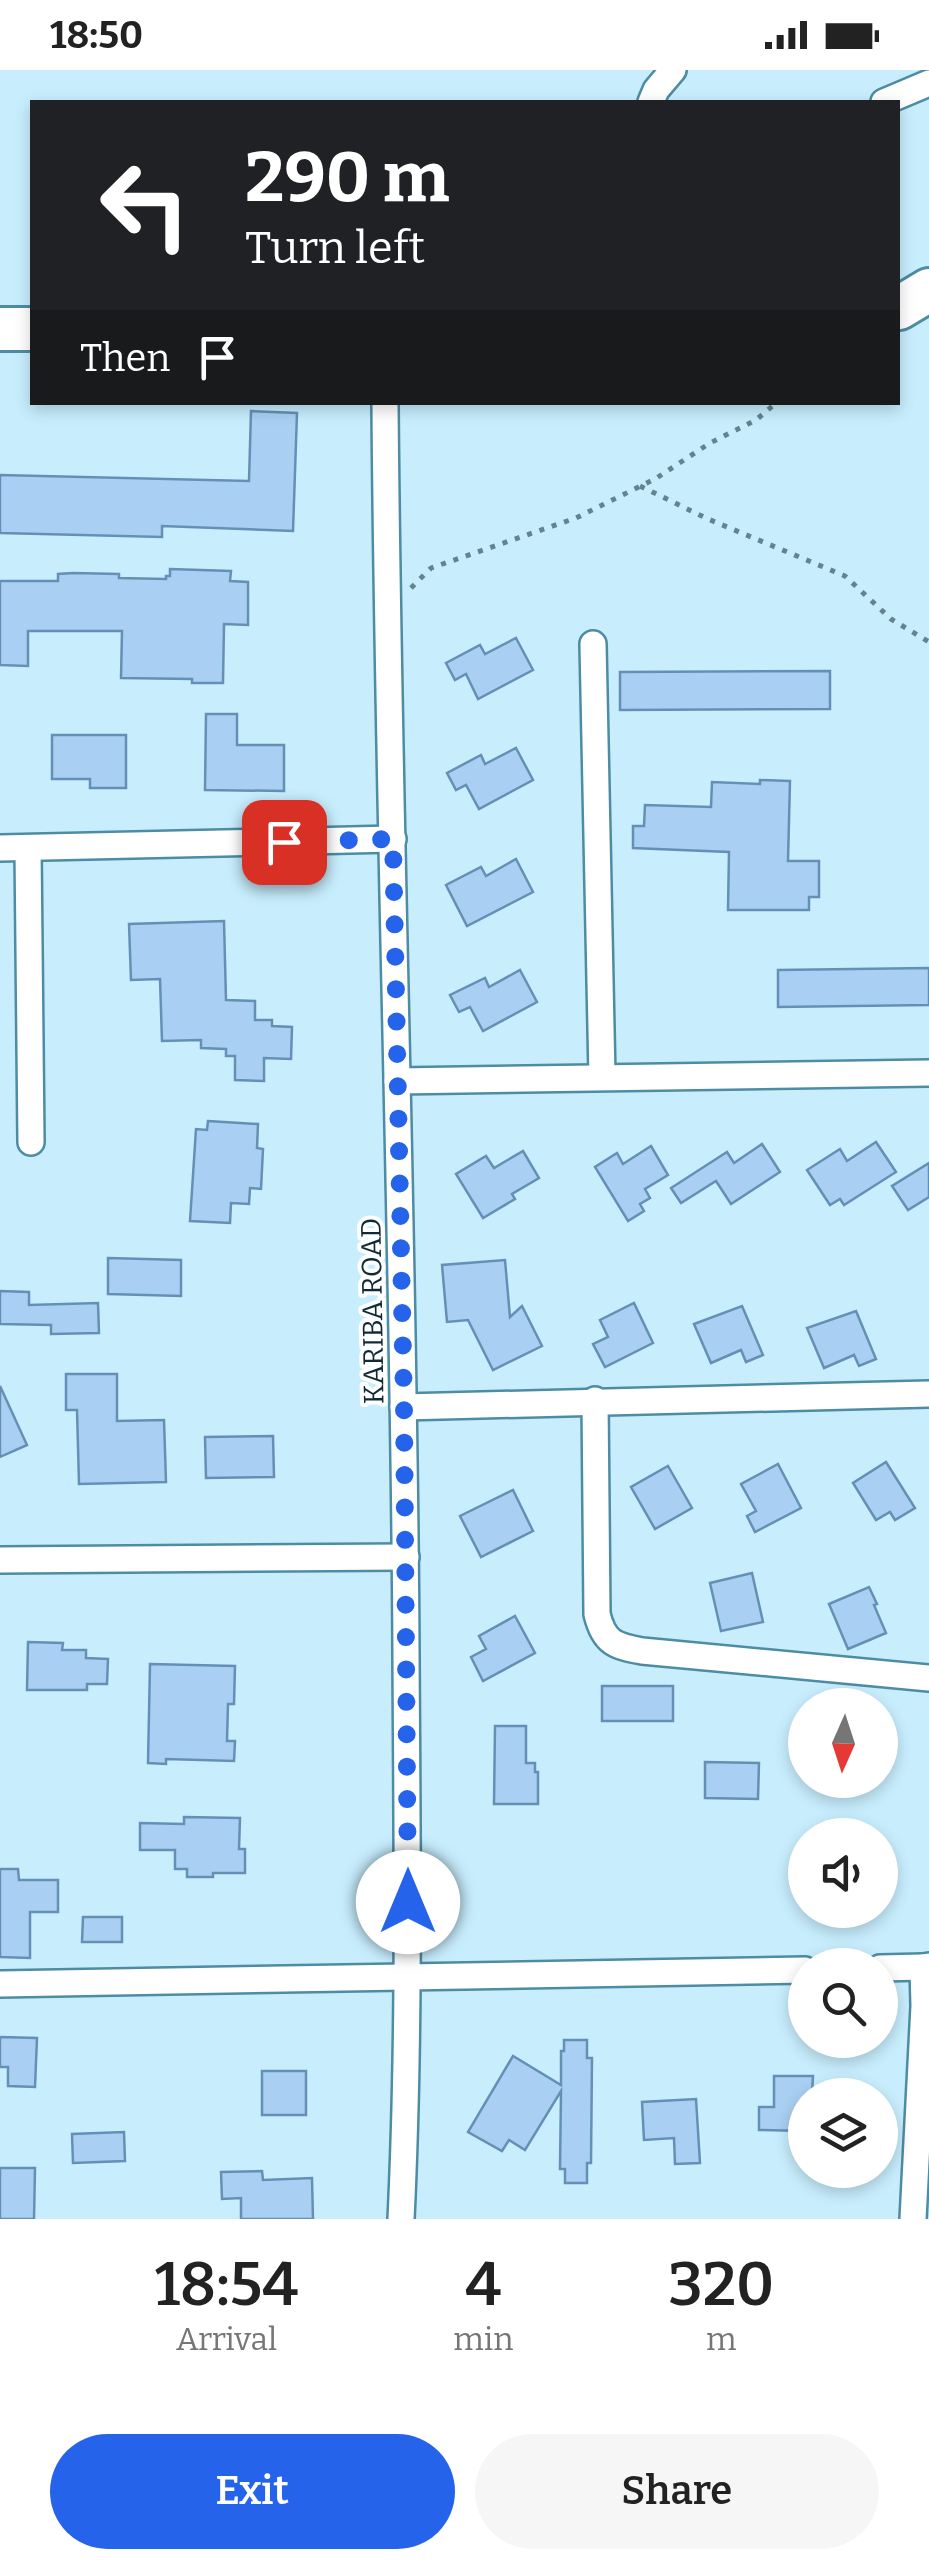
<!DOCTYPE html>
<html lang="en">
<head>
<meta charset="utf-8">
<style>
  body { margin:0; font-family:Bitter,serif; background:#f6f6f6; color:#222; height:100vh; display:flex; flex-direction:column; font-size:38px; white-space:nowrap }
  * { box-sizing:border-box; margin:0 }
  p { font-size:32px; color:#767676 }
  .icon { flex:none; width:55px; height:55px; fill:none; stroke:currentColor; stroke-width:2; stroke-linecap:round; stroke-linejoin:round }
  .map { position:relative; height:2149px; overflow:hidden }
  .drawer { display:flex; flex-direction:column; background:#fff; flex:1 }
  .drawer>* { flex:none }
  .top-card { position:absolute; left:30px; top:30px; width:870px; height:305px; border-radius:0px; box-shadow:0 5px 15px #0003; background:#202124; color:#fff; overflow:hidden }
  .needle { width:65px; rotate:183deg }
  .controls { position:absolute; left:788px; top:1618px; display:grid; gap:20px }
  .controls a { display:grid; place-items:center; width:110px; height:110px; border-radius:50%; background:#fff; box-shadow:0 5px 15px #0003; font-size:50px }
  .pin { position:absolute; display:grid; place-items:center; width:85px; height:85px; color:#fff; margin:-42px; border-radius:20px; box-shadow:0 5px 15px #0006 }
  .me { position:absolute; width:110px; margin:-55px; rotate:0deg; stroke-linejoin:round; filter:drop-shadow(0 0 8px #0008) }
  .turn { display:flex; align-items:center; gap:35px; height:210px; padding:0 50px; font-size:45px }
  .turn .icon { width:130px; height:130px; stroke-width:2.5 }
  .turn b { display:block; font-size:70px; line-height:85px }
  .then { display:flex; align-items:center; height:95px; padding:0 50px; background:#0003; gap:20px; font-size:38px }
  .eta { display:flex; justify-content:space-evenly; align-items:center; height:170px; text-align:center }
  .eta b { font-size:60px; font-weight:600; line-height:70px }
  .cta { display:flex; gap:20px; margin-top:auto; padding:20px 50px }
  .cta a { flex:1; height:115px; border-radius:60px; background:#2563eb; color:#fff; font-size:40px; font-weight:600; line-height:115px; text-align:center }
  .cta a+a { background:#f6f6f6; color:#222 }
  .status { display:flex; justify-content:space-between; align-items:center; height:70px; padding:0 50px; background:#fff; direction:ltr }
  .status svg { height:28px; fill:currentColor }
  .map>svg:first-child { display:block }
</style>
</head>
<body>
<div class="status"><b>18:50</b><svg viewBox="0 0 49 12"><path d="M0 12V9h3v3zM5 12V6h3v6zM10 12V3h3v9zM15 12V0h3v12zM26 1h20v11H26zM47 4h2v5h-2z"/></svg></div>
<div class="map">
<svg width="929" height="2149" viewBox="0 0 929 2149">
  <rect width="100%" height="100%" fill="#c8eefe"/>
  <g fill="#a9d0f2" stroke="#6590b6" stroke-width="2.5">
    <path d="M 251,341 L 297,343 L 293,461 L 162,456 L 162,467 L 0,463 L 0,405 L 249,411 Z"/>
    <path d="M 170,499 L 231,501 L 230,511 L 248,512 L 248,555 L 224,554 L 223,613 L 192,613 L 192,609 L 121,608 L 122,561 L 28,561 L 28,596 L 0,595 L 0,511 L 58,511 L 58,504 L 73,503 L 119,504 L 119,508 L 166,509 L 166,506 L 170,506 Z"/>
    <path d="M 516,568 L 533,600 L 478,629 L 466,604 L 455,610 L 446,593 L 480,575 L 485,584 Z"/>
    <path d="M 830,601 L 830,639 L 620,640 L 620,602 Z"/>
    <path d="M 206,644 L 237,644 L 237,675 L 284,675 L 284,721 L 205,720 Z"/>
    <path d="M 52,665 L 126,665 L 126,718 L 90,718 L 90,709 L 52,709 Z"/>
    <path d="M 516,678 L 533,710 L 479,739 L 466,715 L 456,720 L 447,703 L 481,685 L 485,694 Z"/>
    <path d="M 760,710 L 790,711 L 788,791 L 819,791 L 819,827 L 809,827 L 809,840 L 728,840 L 729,782 L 633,778 L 633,756 L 644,756 L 645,735 L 711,737 L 712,712 L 760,714 Z"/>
    <path d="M 516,789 L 533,822 L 467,856 L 446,815 L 481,797 L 486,806 Z"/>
    <path d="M 224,851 L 226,930 L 255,931 L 255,950 L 272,950 L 272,956 L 292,957 L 291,989 L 264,988 L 264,1011 L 235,1010 L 235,986 L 226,986 L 226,979 L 201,978 L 201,970 L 162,971 L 160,909 L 131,910 L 129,854 Z"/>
    <path d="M 929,898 L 929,935 L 778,937 L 778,900 Z"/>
    <path d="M 520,900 L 537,932 L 483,961 L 470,937 L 459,942 L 450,925 L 485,908 L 489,917 Z"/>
    <path d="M 208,1051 L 258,1054 L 257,1078 L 263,1079 L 261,1119 L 250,1118 L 249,1134 L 231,1133 L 230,1153 L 190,1151 L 196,1059 L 207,1060 Z"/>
    <path d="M 876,1072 L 896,1102 L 844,1135 L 840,1129 L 830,1135 L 807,1100 L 840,1079 L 847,1091 Z"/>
    <path d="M 762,1074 L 780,1102 L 731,1134 L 716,1111 L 681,1133 L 671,1118 L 727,1082 L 734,1093 Z"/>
    <path d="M 651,1076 L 668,1105 L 645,1119 L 650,1128 L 640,1134 L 644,1141 L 628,1151 L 595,1097 L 617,1083 L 623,1094 Z"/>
    <path d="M 523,1081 L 539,1108 L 512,1124 L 515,1129 L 483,1148 L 456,1104 L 486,1086 L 494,1098 Z"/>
    <path d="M 929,1093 L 929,1127 L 908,1140 L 892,1116 Z"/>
    <path d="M 108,1188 L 181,1190 L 181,1226 L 108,1224 Z"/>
    <path d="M 505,1190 L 510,1247 L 522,1236 L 542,1276 L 493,1300 L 468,1250 L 447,1252 L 442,1195 Z"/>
    <path d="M 0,1221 L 29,1222 L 29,1235 L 98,1233 L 99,1263 L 51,1264 L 51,1255 L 0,1254 Z"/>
    <path d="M 634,1233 L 653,1273 L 605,1297 L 593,1274 L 608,1267 L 600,1250 Z"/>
    <path d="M 742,1236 L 763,1285 L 746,1292 L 741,1280 L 711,1293 L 694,1254 Z"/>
    <path d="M 856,1241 L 876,1289 L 859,1296 L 854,1285 L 824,1298 L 807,1258 Z"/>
    <path d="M 66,1304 L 117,1304 L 117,1351 L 164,1350 L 166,1412 L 79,1414 L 77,1340 L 66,1340 Z"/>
    <path d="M 0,1316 L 27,1375 L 0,1387 Z"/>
    <path d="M 273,1366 L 274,1407 L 206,1408 L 205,1367 Z"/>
    <path d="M 886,1392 L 915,1438 L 895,1450 L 890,1442 L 876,1450 L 853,1413 Z"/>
    <path d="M 778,1394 L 801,1438 L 755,1462 L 747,1446 L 756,1441 L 741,1414 Z"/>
    <path d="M 668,1396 L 692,1438 L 655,1459 L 631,1417 Z"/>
    <path d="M 513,1420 L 533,1461 L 481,1487 L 460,1446 Z"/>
    <path d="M 752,1503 L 763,1552 L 721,1561 L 710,1513 Z"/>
    <path d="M 869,1517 L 877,1534 L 874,1535 L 886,1563 L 848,1579 L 829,1534 Z"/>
    <path d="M 515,1546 L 535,1583 L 483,1611 L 471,1587 L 486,1579 L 479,1566 Z"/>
    <path d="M 28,1572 L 63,1573 L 62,1580 L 86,1580 L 86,1588 L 108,1589 L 107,1614 L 87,1614 L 87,1620 L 27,1620 Z"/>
    <path d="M 150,1594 L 235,1596 L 234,1634 L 228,1634 L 227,1671 L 235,1671 L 234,1691 L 166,1689 L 166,1694 L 148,1693 Z"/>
    <rect x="602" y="1616" width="71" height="35"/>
    <path d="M 495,1656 L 526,1656 L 526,1693 L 535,1693 L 535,1702 L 538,1702 L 538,1734 L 494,1734 Z"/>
    <path d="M 705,1692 L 759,1693 L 758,1729 L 705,1728 Z"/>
    <path d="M 184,1747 L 240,1748 L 239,1779 L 245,1779 L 245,1803 L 213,1803 L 213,1807 L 187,1807 L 187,1799 L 175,1799 L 175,1780 L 140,1780 L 140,1753 L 184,1754 Z"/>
    <path d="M 0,1799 L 18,1799 L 19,1810 L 58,1810 L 58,1842 L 30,1842 L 30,1888 L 0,1887 Z"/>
    <path d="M 83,1847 L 122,1847 L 122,1872 L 82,1872 Z"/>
    <path d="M 0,1967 L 37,1968 L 35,2017 L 8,2016 L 8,1997 L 0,1997 Z"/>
    <path d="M 564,1970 L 587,1970 L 587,1988 L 592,1988 L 591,2093 L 587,2093 L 587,2113 L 565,2113 L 565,2099 L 560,2099 L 561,2021 L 525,2080 L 509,2070 L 502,2081 L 468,2062 L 513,1986 L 561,2015 L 561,1981 L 564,1981 Z"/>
    <rect x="262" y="2001" width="44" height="44"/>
    <path d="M 774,2006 L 813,2006 L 812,2025 L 805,2025 L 805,2061 L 759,2060 L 759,2037 L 774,2037 Z"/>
    <path d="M 696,2029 L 700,2093 L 675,2094 L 674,2068 L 644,2070 L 642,2032 Z"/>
    <path d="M 124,2062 L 125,2091 L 73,2093 L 72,2064 Z"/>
    <path d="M 0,2098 L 35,2098 L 34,2149 L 0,2149 Z"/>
    <path d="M 262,2101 L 263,2110 L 312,2108 L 313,2149 L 241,2149 L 241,2128 L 222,2129 L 221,2102 Z"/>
  </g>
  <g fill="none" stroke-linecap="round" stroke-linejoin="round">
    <defs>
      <g id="minor">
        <path d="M 651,32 L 656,20 L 673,0"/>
        <path d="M 884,32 L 929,13"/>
        <path d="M 385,332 C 388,749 404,1166 406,1583 C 407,1772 410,1960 401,2149"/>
        <path d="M 593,574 L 602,1007"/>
        <path d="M 0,778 L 393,769"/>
        <path d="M 28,778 L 31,1072"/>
        <path d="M 397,1011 L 929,1003"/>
        <path d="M 595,1330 L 597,1544 C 604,1573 615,1576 642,1581 L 929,1608"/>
        <path d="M 403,1337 L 929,1324"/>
        <path d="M 0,1490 L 406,1487"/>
        <path d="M 880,1898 L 923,1897"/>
        <path d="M 0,1914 L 805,1900"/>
        <path d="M 913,2149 L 924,1936 L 923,1897 L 929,1896"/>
      </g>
      <g id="trunk">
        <path d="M 899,238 L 929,220"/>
        <path d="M 0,259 L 32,259"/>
      </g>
    </defs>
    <use href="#minor" stroke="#4d8ca4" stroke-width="30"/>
    <use href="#trunk" stroke="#4d8ca4" stroke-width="48"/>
    <g stroke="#63838f" stroke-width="5" stroke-dasharray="5 8" stroke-linecap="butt">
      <path d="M 640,416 L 708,449 L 845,506 L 891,549 L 929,572"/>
      <path d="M 411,518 L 431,498 L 576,448 L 655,409 L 710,373 L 756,350 L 777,332"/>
    </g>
    <use href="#minor" stroke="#fff" stroke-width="25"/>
    <use href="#trunk" stroke="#fff" stroke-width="42"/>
  </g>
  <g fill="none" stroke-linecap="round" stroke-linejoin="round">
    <path stroke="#2563eb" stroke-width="18" stroke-dasharray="0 32.4" d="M 284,772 L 393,769 L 404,1336 L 408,1832"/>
  </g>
  <g text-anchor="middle" stroke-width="8" stroke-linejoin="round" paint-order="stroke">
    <g font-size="28" fill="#0f2a34" stroke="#fff">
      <text transform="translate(372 1241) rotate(-91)" y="10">KARIBA ROAD</text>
    </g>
  </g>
</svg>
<div class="controls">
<a><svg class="needle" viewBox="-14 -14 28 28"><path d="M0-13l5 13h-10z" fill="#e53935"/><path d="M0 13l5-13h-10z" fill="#767676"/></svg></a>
<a><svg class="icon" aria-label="sound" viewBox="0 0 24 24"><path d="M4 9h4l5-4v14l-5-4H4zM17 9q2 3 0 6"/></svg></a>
<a><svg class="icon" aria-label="search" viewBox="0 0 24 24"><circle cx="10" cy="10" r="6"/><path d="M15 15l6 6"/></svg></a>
<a><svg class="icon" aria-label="layers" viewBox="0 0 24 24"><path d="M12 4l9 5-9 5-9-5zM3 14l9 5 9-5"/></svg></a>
</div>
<div class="pin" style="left:284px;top:772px;background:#d93025"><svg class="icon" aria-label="arrive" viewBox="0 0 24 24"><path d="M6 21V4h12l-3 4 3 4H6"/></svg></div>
<svg class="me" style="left:408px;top:1832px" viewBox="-20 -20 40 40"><circle r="19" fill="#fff"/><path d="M0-13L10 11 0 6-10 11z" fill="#2563eb"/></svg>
<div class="top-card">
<div class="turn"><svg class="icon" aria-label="left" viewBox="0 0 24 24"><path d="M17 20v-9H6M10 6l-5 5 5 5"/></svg><div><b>290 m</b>Turn left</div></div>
<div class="then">Then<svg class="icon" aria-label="arrive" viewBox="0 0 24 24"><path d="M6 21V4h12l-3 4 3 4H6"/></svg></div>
</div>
</div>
<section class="drawer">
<div class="eta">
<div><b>18:54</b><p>Arrival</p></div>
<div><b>4</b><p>min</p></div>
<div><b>320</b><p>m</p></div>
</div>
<div class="cta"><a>Exit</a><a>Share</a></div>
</section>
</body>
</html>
